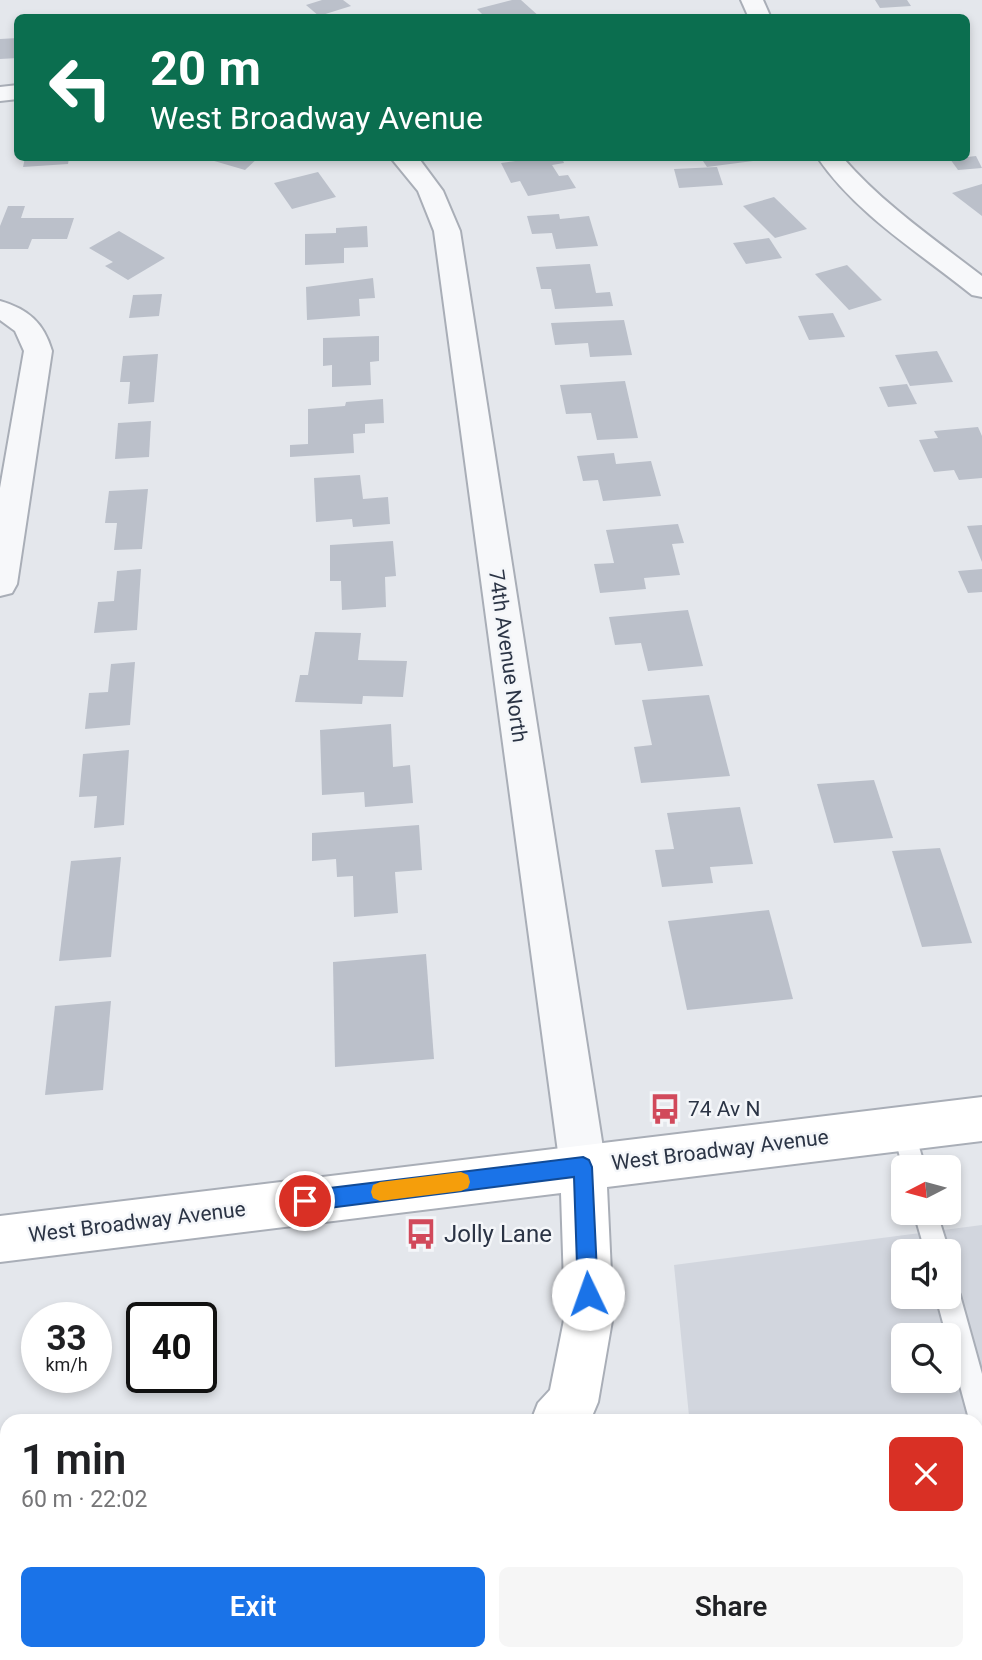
<!DOCTYPE html>
<html lang="en">
<head>
<meta charset="utf-8">
<style>
  body { margin:0; font-family:Roboto,sans-serif; background:#f6f6f6; color:#202124; height:100vh; display:flex; flex-direction:column; font-size:26px; white-space:nowrap }
  * { box-sizing:border-box; margin:0 }
  p { font-size:23px; color:#757577 }
  .icon { flex:none; width:38px; height:38px; fill:none; stroke:currentColor; stroke-width:2; stroke-linecap:round; stroke-linejoin:round }
  .map { position:relative; flex:1; overflow:hidden }
  .drawer { position:absolute; left:0px; top:1414px; width:984px; height:247px; display:flex; flex-direction:column; background:#fff; border-radius:21px 21px 0 0; box-shadow:0 4px 10px #0003 }
  .drawer>* { flex:none }
  .banner { position:absolute; left:14px; top:14px; width:956px; height:147px; border-radius:10px; box-shadow:0 4px 10px #0003; background:#0b6e4f; color:#fff; overflow:hidden }
  .needle { width:46px; rotate:264deg }
  .controls { position:absolute; left:891px; top:1155px; display:grid; gap:14px }
  .controls a { display:grid; place-items:center; width:70px; height:70px; border-radius:10px; background:#fff; box-shadow:0 4px 10px #0003; font-size:35px }
  .speed { position:absolute; left:21px; top:1302px; display:flex; gap:14px; font-size:35px; font-weight:700; text-align:center }
  .speed>* { display:grid; place-content:center; width:91px; height:91px; border-radius:50%; background:#fff; box-shadow:0 4px 10px #0003; line-height:1 }
  .speed small { font-size:18px; font-weight:400 }
  .speed .limit { border:4px solid #111; border-radius:10px; background:#fff; color:#111 }
  .pin { position:absolute; display:grid; place-items:center; width:60px; height:60px; color:#fff; margin:-30px; border:4px solid #fff; border-radius:50%; box-shadow:0 2px 7px #0007 }
  .me { position:absolute; width:77px; margin:-38px; rotate:357deg; stroke-linejoin:round; filter:drop-shadow(0 0 5px #0008) }
  .turn { display:flex; align-items:center; gap:24px; height:147px; padding:0 21px; font-size:32px }
  .turn .icon { width:91px; height:91px; stroke-width:2.5 }
  .turn b { display:block; font-size:49px; line-height:60px }
  .round { display:grid; place-items:center; flex:none; width:74px; height:74px; border-radius:10px; background:#f6f6f6 }
  .overview { display:flex; align-items:center; justify-content:space-between; height:119px; padding:0 21px }
  h1 { font-size:42px; font-weight:600; line-height:52px }
  .cta { display:flex; gap:14px; margin-top:auto; padding:14px 21px }
  .cta a { flex:1; height:80px; border-radius:10px; background:#1a73e8; color:#fff; font-size:28px; font-weight:600; line-height:80px; text-align:center }
  .cta a+a { background:#f6f6f6; color:#202124 }
  .map>svg:first-child { display:block }
</style>
</head>
<body>
<div class="map">
<svg width="982" height="1660" viewBox="0 0 982 1660">
  <rect width="100%" height="100%" fill="#e4e7ec"/>
  <path fill="#d2d6de" fill-rule="evenodd" d="M 982,1225 L 982,1660 L 490,1660 L 495,1654 L 976,1654 L 976,1421 L 685,1421 L 689,1416 L 674,1265 ZM 903,1251 L 948,1251 L 948,1297 L 903,1297 ZM 903,1335 L 948,1335 L 948,1381 L 903,1381 Z"/>
  <g fill="#bbc0ca">
    <path d="M 322,0 L 343,0 L 351,6 L 319,16 L 306,5 Z"/>
    <path d="M 512,0 L 521,0 L 541,18 L 486,18 L 477,9 Z"/>
    <path d="M 875,0 L 907,0 L 911,6 L 880,8 Z"/>
    <path d="M 18,38 L 18,58 L 0,59 L 0,39 Z"/>
    <path d="M 976,156 L 982,168 L 958,170 L 950,159 Z"/>
    <path d="M 25,158 L 69,158 L 68,164 L 23,167 Z"/>
    <path d="M 204,158 L 258,158 L 245,170 Z"/>
    <path d="M 538,158 L 562,158 L 564,163 L 552,165 L 559,176 L 568,175 L 576,188 L 528,196 L 520,181 L 511,183 L 501,163 Z"/>
    <path d="M 701,158 L 751,158 L 753,161 L 707,167 Z"/>
    <path d="M 717,167 L 723,185 L 679,188 L 674,169 Z"/>
    <path d="M 318,172 L 336,197 L 292,209 L 274,183 Z"/>
    <path d="M 982,184 L 982,216 L 952,193 Z"/>
    <path d="M 774,197 L 807,229 L 775,238 L 743,206 Z"/>
    <path d="M 8,206 L 25,206 L 21,218 L 74,218 L 67,239 L 32,239 L 28,249 L 0,249 L 0,226 Z"/>
    <path d="M 559,214 L 560,219 L 589,216 L 598,246 L 556,249 L 552,233 L 532,234 L 527,216 Z"/>
    <path d="M 367,226 L 368,247 L 344,248 L 344,263 L 305,265 L 305,234 L 336,233 L 336,228 Z"/>
    <path d="M 119,231 L 165,258 L 128,280 L 105,266 L 113,262 L 89,248 Z"/>
    <path d="M 769,238 L 782,258 L 746,264 L 733,243 Z"/>
    <path d="M 590,264 L 596,293 L 610,292 L 613,306 L 555,309 L 551,289 L 541,289 L 536,267 Z"/>
    <path d="M 847,265 L 882,300 L 849,310 L 815,274 Z"/>
    <path d="M 373,278 L 375,298 L 359,299 L 360,316 L 307,320 L 306,287 Z"/>
    <path d="M 162,294 L 159,316 L 129,318 L 133,295 Z"/>
    <path d="M 833,313 L 845,337 L 809,340 L 798,316 Z"/>
    <path d="M 624,320 L 632,355 L 590,357 L 588,343 L 555,345 L 551,323 Z"/>
    <path d="M 379,336 L 379,361 L 370,362 L 371,385 L 332,387 L 332,365 L 323,366 L 323,338 Z"/>
    <path d="M 937,351 L 953,382 L 910,386 L 895,355 Z"/>
    <path d="M 158,354 L 154,402 L 128,404 L 130,382 L 120,382 L 123,356 Z"/>
    <path d="M 625,381 L 638,438 L 597,440 L 591,413 L 566,414 L 560,385 Z"/>
    <path d="M 907,384 L 917,404 L 888,407 L 879,387 Z"/>
    <path d="M 383,399 L 384,423 L 365,424 L 365,433 L 353,434 L 354,453 L 290,457 L 290,445 L 308,444 L 308,409 L 345,406 L 346,402 Z"/>
    <path d="M 151,421 L 149,457 L 115,459 L 118,423 Z"/>
    <path d="M 978,427 L 982,436 L 982,478 L 959,480 L 954,470 L 934,472 L 919,440 L 938,438 L 934,431 Z"/>
    <path d="M 614,453 L 616,464 L 651,461 L 661,496 L 603,501 L 598,480 L 583,481 L 577,456 Z"/>
    <path d="M 360,475 L 363,499 L 388,497 L 390,524 L 353,527 L 352,519 L 316,522 L 314,478 Z"/>
    <path d="M 148,489 L 142,549 L 114,550 L 117,523 L 105,523 L 109,491 Z"/>
    <path d="M 678,524 L 684,543 L 672,544 L 680,575 L 644,578 L 646,589 L 600,593 L 594,564 L 614,563 L 606,530 Z"/>
    <path d="M 982,525 L 982,562 L 967,526 Z"/>
    <path d="M 393,541 L 396,576 L 385,577 L 386,607 L 342,610 L 341,581 L 330,581 L 330,545 Z"/>
    <path d="M 141,569 L 137,630 L 94,633 L 98,602 L 114,601 L 117,571 Z"/>
    <path d="M 982,569 L 982,592 L 968,593 L 958,571 Z"/>
    <path d="M 688,610 L 703,666 L 648,671 L 641,643 L 615,645 L 609,617 Z"/>
    <path d="M 315,632 L 361,633 L 358,660 L 407,661 L 403,697 L 363,696 L 362,704 L 295,702 L 300,675 L 308,675 Z"/>
    <path d="M 135,662 L 130,725 L 85,729 L 89,693 L 108,692 L 111,664 Z"/>
    <path d="M 709,695 L 730,776 L 641,783 L 634,747 L 652,745 L 642,700 Z"/>
    <path d="M 391,724 L 393,767 L 410,765 L 413,803 L 365,807 L 364,792 L 322,795 L 320,730 Z"/>
    <path d="M 129,750 L 124,825 L 94,828 L 97,796 L 79,797 L 83,754 Z"/>
    <path d="M 874,780 L 893,838 L 834,843 L 817,784 Z"/>
    <path d="M 740,807 L 753,864 L 710,867 L 713,883 L 662,887 L 655,850 L 674,849 L 667,813 Z"/>
    <path d="M 419,825 L 422,870 L 395,872 L 398,913 L 354,917 L 353,876 L 337,877 L 336,859 L 312,861 L 312,833 Z"/>
    <path d="M 940,848 L 972,943 L 922,947 L 892,851 Z"/>
    <path d="M 121,857 L 111,957 L 59,961 L 71,861 Z"/>
    <path d="M 769,910 L 793,999 L 687,1010 L 668,921 Z"/>
    <path d="M 426,954 L 434,1059 L 335,1067 L 333,962 Z"/>
    <path d="M 111,1001 L 103,1090 L 45,1095 L 55,1006 Z"/>
  </g>
  <g fill="none" stroke-linecap="round" stroke-linejoin="round">
    <defs>
      <g id="lane">
        <path d="M 903,1117 L 911,1120 L 925,1167 L 903,1168 L 892,1128 L 895,1120 Z"/>
        <path d="M 914,1213 L 937,1213 L 949,1251 L 948,1252 L 925,1251 Z"/>
        <path d="M 948,1283 L 956,1287 L 960,1295 L 982,1374 L 982,1432 L 976,1429 L 976,1421 L 969,1419 L 936,1297 L 948,1297 Z"/>
      </g>
      <g id="street">
        <path d="M 741,0 L 763,0 L 771,18 L 749,18 Z"/>
        <path d="M 18,85 L 18,99 L 0,101 L 0,87 Z"/>
        <path d="M 391,158 L 417,158 L 420,160 L 443,191 L 460,231 L 606,1167 L 599,1183 L 583,1190 L 567,1183 L 560,1167 L 434,231 L 418,191 Z"/>
        <path d="M 818,158 L 843,158 C 883,204 934,239 982,276 L 982,297 L 972,295 C 920,253 856,214 818,158 Z"/>
        <path d="M 0,301 C 28,309 44,323 52,351 L 17,584 L 12,593 L 0,596 L 0,488 L 24,351 L 15,331 L 0,320 Z"/>
      </g>
      <g id="secondary">
        <path d="M 982,1097 L 982,1141 L 607,1187 L 613,1315 L 598,1402 L 590,1421 L 531,1421 L 538,1403 L 550,1390 L 565,1315 L 561,1193 L 0,1262 L 0,1216 Z"/>
        <path d="M 340,1654 L 398,1654 L 395,1660 L 337,1660 Z"/>
      </g>
    </defs>
    <use href="#lane" stroke="#a9aeb7" stroke-width="4"/>
    <use href="#street" stroke="#a9aeb7" stroke-width="4"/>
    <use href="#secondary" stroke="#a9aeb7" stroke-width="4"/>
    <use href="#lane" fill="#f7f8fa" fill-rule="evenodd"/>
    <use href="#street" fill="#f7f8fa" fill-rule="evenodd"/>
    <use href="#secondary" fill="#fff" fill-rule="evenodd"/>
  </g>
  <path fill="#1a73e8" stroke="#114b97" stroke-width="2" d="M 583,1157 L 589,1160 L 592,1167 L 598,1294 L 595,1301 L 588,1304 L 581,1301 L 578,1294 L 574,1177 L 305,1211 L 298,1208 L 296,1201 L 298,1194 L 305,1191 Z"/>
  <path fill="#f59e0b" d="M 461,1172 L 468,1175 L 470,1182 L 468,1188 L 461,1191 L 380,1201 L 373,1198 L 371,1192 L 373,1185 L 380,1182 Z"/>
  <defs>
    <symbol id="bus-bare" viewBox="-9 -9 18 18"><path d="M-5-6H5V4H4V6H2V4H-2V6H-4V4H-5ZM-3.5-4V0h7V-4ZM-3.5 1.2v1.5H-2V1.2ZM2 1.2v1.5H3.5V1.2Z" fill="#d1495b" stroke="#f4f6f9" stroke-width="2.5" paint-order="stroke"/></symbol>
  </defs>
  <g fill-rule="evenodd">
    <use href="#bus-bare" x="643" y="1087" width="44" height="44"/>
    <use href="#bus-bare" x="399" y="1212" width="44" height="44"/>
  </g>
  <g text-anchor="middle" stroke-width="5" stroke-linejoin="round" paint-order="stroke">
    <g font-size="21" fill="#2b3445" stroke="#f4f6f9">
      <text transform="translate(508 656) rotate(82)" y="7">74th Avenue North</text>
      <text transform="translate(720 1150) rotate(-7)" y="7">West Broadway Avenue</text>
      <text transform="translate(137 1222) rotate(-7)" y="7">West Broadway Avenue</text>
    </g>
    <g font-size="21" fill="#2b3445" stroke="#f4f6f9" text-anchor="start">
      <text x="688" y="1116">74 Av N</text>
    </g>
    <g font-size="24" fill="#2b3445" stroke="#f4f6f9" text-anchor="start">
      <text x="444" y="1242">Jolly Lane</text>
    </g>
  </g>
</svg>
<div class="controls">
<a><svg class="needle" viewBox="-14 -14 28 28"><path d="M0-13l5 13h-10z" fill="#e53935"/><path d="M0 13l5-13h-10z" fill="#757577"/></svg></a>
<a><svg class="icon" aria-label="sound" viewBox="0 0 24 24"><path d="M4 9h4l5-4v14l-5-4H4zM17 9q2 3 0 6"/></svg></a>
<a><svg class="icon" aria-label="search" viewBox="0 0 24 24"><circle cx="10" cy="10" r="6"/><path d="M15 15l6 6"/></svg></a>
</div>
<div class="speed"><div>33<small>km/h</small></div><div class="limit">40</div></div>
<div class="pin" style="left:305px;top:1201px;background:#d93025"><svg class="icon" aria-label="arrive" viewBox="0 0 24 24"><path d="M6 21V4h12l-3 4 3 4H6"/></svg></div>
<svg class="me" style="left:588px;top:1294px" viewBox="-20 -20 40 40"><circle r="19" fill="#fff"/><path d="M0-13L10 11 0 6-10 11z" fill="#1a73e8"/></svg>
<div class="banner">
<div class="turn"><svg class="icon" aria-label="left" viewBox="0 0 24 24"><path d="M17 20v-9H6M10 6l-5 5 5 5"/></svg><div><b>20 m</b>West Broadway Avenue</div></div>
</div>
<section class="drawer">
<div class="overview"><div><h1>1 min</h1><p>60 m · 22:02</p></div><a class="round" style="background:#d93025;color:#fff"><svg class="icon" aria-label="close" viewBox="0 0 24 24"><path d="M6 6l12 12M18 6L6 18"/></svg></a></div>
<div class="cta"><a>Exit</a><a>Share</a></div>
</section>
</div>
</body>
</html>
